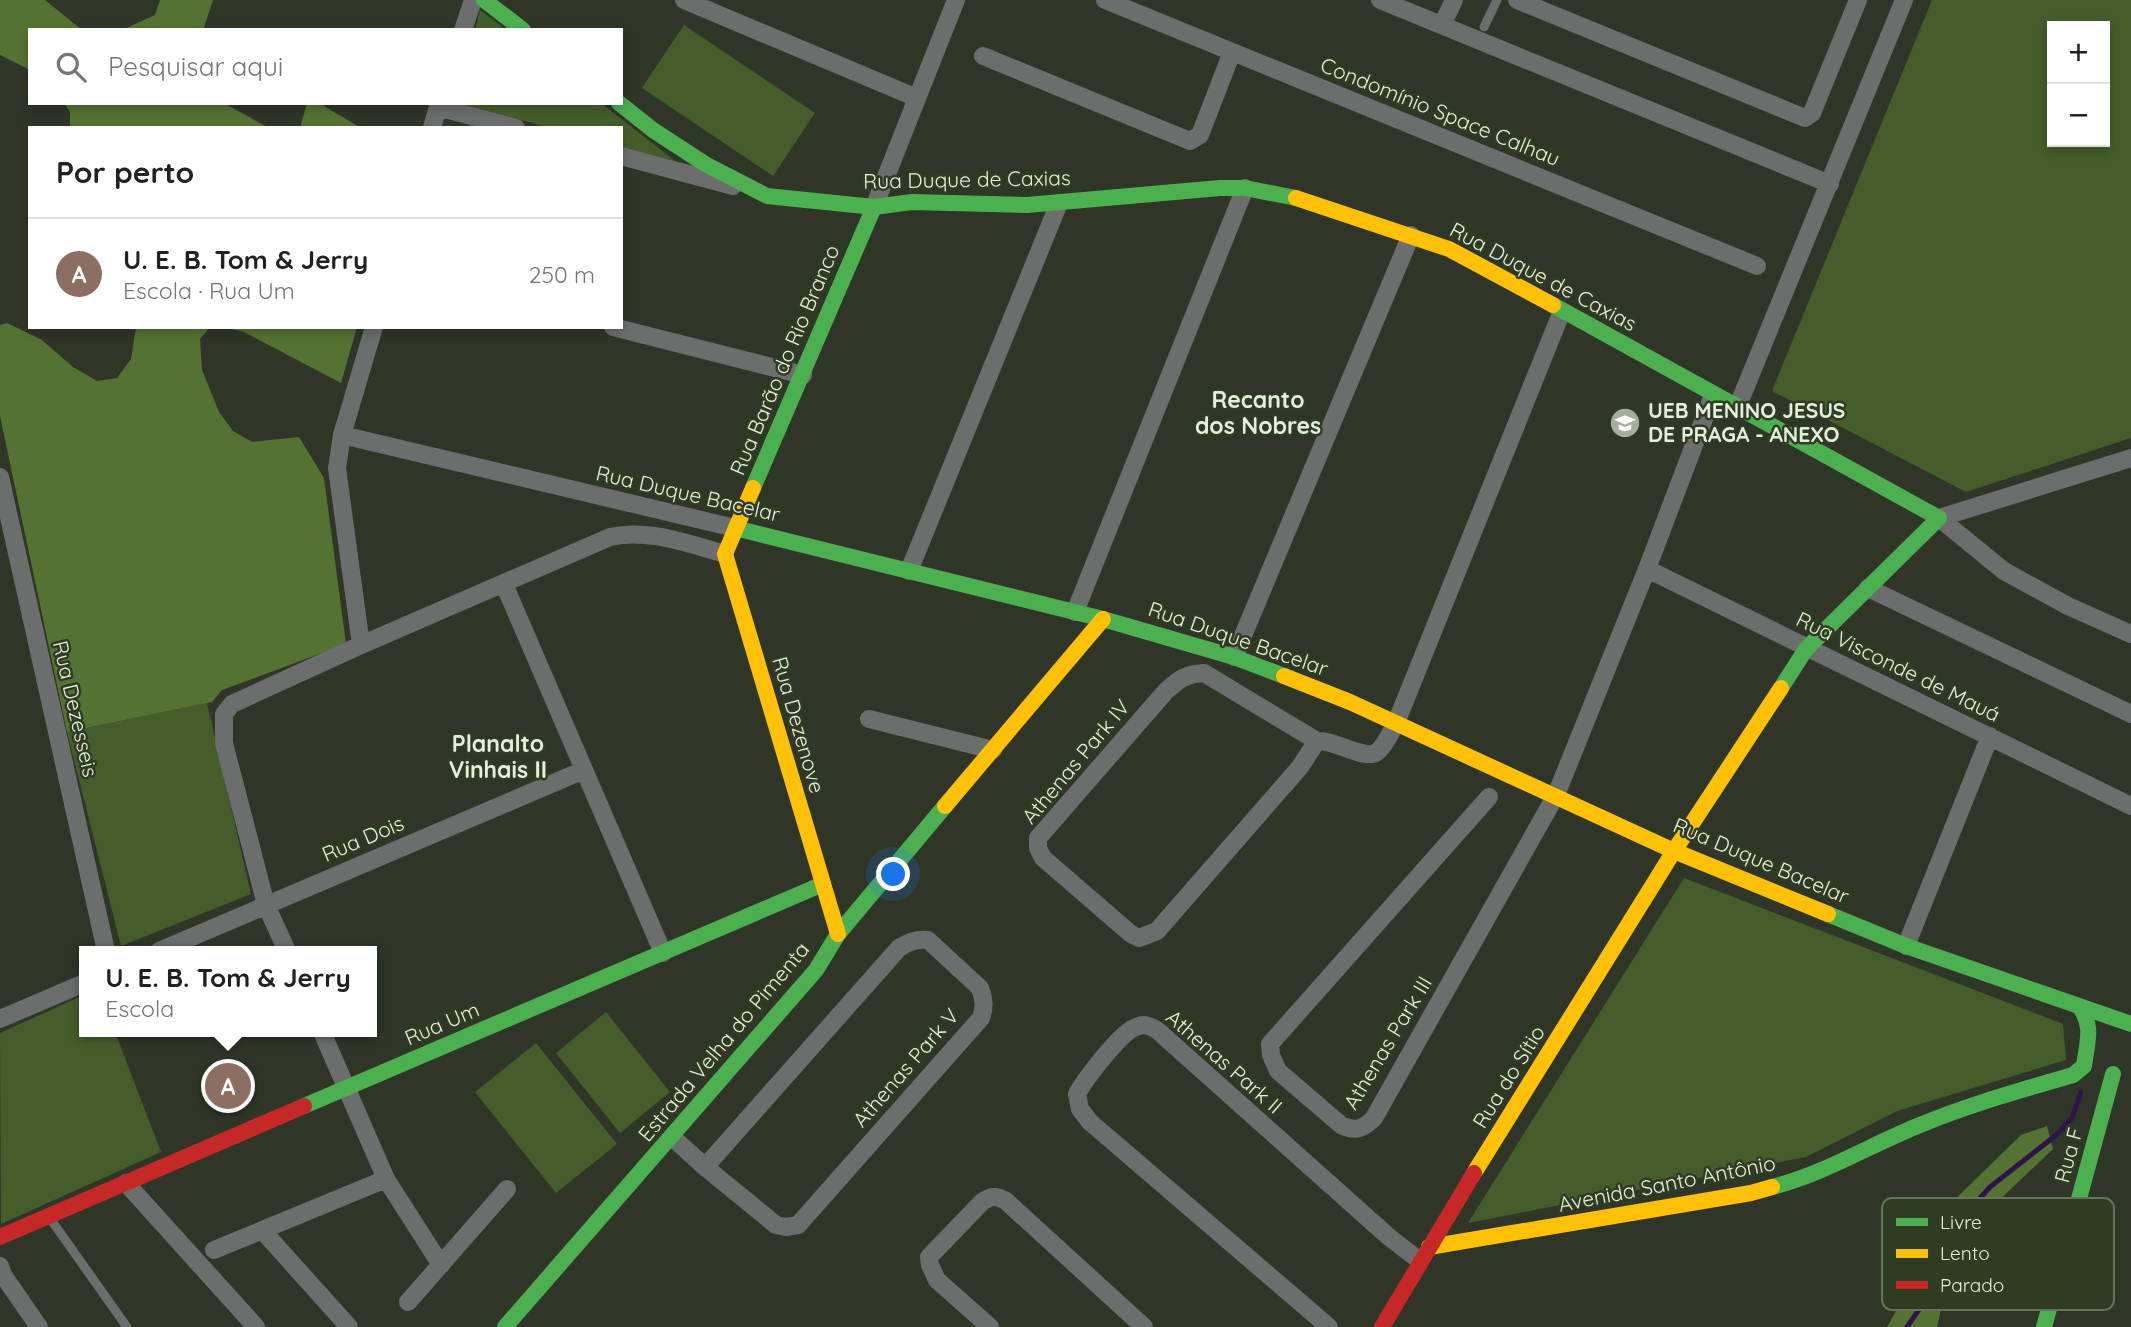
<!DOCTYPE html>
<html lang="pt">
<meta charset="utf-8">
<style>
:root{--surface:#fff;--page:#f2f2f2;--text:#202124;--muted:#757577;--line:#e0e0e0;--accent:#b45309}
body{margin:0;font-family:Quicksand,sans-serif;background:var(--page);color:var(--text)}
.controls{position:absolute;right:21px;top:21px;display:grid;overflow:hidden;border-radius:0px;box-shadow:0 4px 10px #0003}
.controls button{width:63px;height:63px;display:grid;place-items:center;padding:0;border:0;border-bottom:2px solid var(--line);background:var(--surface);color:var(--text);font:35px sans-serif}
.you{position:absolute;left:894px;top:875px;width:24px;height:24px;margin:-18px;border:5px solid #fff;border-radius:50%;background:#1a73e8;box-shadow:0 0 0 10px #1a73e833}
.badge{display:grid;place-items:center;width:46px;height:46px;border-radius:50%;background:var(--accent);color:#fff;font-size:23px;font-weight:700}
.pin{position:absolute;translate:-50% -50%;border:4px solid #fff;box-shadow:0 2px 7px #0006}
.popup{position:absolute;left:79px;top:946px;width:298px;height:91px;box-sizing:border-box;display:grid;place-content:center;border-radius:0px;background:var(--surface);filter:drop-shadow(0 2px 5px #0005);font-size:23px;white-space:nowrap;color:var(--muted)}
.popup b{font-size:26px;color:var(--text)}
.popup::after{content:'';position:absolute;left:50%;top:100%;margin-left:-14px;border:14px solid transparent;border-top-color:var(--surface)}
.list{margin:0;padding:0;list-style:none}
h2{display:flex;justify-content:space-between;align-items:center;height:91px;margin:0;padding:0 28px;font-size:30px}
h2 small{font-size:23px;font-weight:400;color:var(--muted)}
.list li{display:grid;grid-template-columns:46px 1fr auto;gap:21px;align-items:center;box-sizing:border-box;height:112px;padding:0 28px;border-top:2px solid var(--line)}
.list b{display:block;font-size:26px;white-space:nowrap}
.list p{margin:0;font-size:23px;white-space:nowrap;color:var(--muted)}
.list em{font-size:23px;font-style:normal;color:var(--muted)}
.icon{flex:none;width:38px;height:38px;fill:none;stroke:currentColor;stroke-width:2;stroke-linecap:round;stroke-linejoin:round}
.map{position:relative;flex:none;width:2131px;height:1327px;overflow:hidden}
.search{position:absolute;background:var(--surface);box-shadow:0 4px 10px #0003;left:28px;top:28px;width:595px;height:77px;display:flex;align-items:center;gap:18px;box-sizing:border-box;padding:0 24px;border-radius:0px;color:var(--muted);font-size:26px}
.panel{position:absolute;background:var(--surface);box-shadow:0 4px 10px #0003;left:28px;top:126px;width:595px;height:203px;border-radius:0px}
.map>svg:first-child{display:block}
.green{fill:#455d2b;fill-rule:evenodd}
.forest{fill:#547332}
.lines{fill:none;stroke-linecap:round;stroke-linejoin:round}
.stream{stroke:#2e144d;stroke-width:5}
.lane{stroke:#6c6d6d;stroke-width:9}
.street{stroke:#6c6d6d;stroke-width:18}
.fast{stroke:#4caf50;stroke-width:16}
.slow{stroke:#ffc107;stroke-width:16}
.jam{stroke:#c62828;stroke-width:16}
.labels{text-anchor:middle;stroke-width:5;stroke-linejoin:round;paint-order:stroke}
.street-label{font-size:21px;fill:#e6efdf;stroke:#2f3c22}
.poi-label{font-size:21px;font-weight:bold;fill:#e6efdf;stroke:#2f3c22;text-anchor:start}
.neighbourhood-label{font-size:23px;font-weight:bold;fill:#e6efdf;stroke:#2f3c22}
.key{fill:#2f3c22;stroke:#66725b;stroke-width:2}
.key-label{font-size:19px;fill:#e6efdf}
</style>
<div class="map">
<svg width="2131" height="1327" viewBox="0 0 2131 1327">
<rect width="100%" height="100%" fill="#2f3628"/>
<path class="green" d="M1932,0h199v438l-165,54 -194,-101zM2052,26h53v116h-53z
M480,10l26,20h-31z
M684,25l131,88 -42,63 -131,-88z
M459,103h142l74,58 -54,-14v-19h-71z
M207,703l44,191 -130,52 -54,-214z
M1684,878l379,146 3,36 -169,51 -91,46 -338,66z
M84,995v37h31l46,120 -160,72 -1,-191z
M606,1012l64,80 -50,41 -64,-80z
M536,1043l81,101 -61,49 -81,-101z"/>
<path class="forest" d="M0,0h45l37,30h-52v40l-30,-15z
M160,0h53l-10,30h-81l33,-15z
M64,103h160l45,25h-199v-16z
M307,103h12l42,25h-61z
M7,323l35,17 31,27 24,14 20,-3 14,-19 5,-32h74l-10,12 2,31 17,42 14,19 19,11 47,-5 25,41 22,166 -124,46 -10,12 -145,30 -67,-316v-91z
M223,327h134l-16,56 -97,-51z
M2047,1126l6,23 -78,74 -28,60 -10,44h-50l29,-51 27,-65 78,-76z"/>
<g class="lines">
<path class="stream" d="M1907,1327l20,-29 26,-52 13,-32 24,-27 65,-51 17,-18 9,-26"/>
<path class="lane" d="M1484,27l13,-27
M49,1217l78,110"/>
<path class="street" d="M684,0l233,98
M1105,0l652,266
M1380,0l450,184
M1517,0l288,118 7,-5 46,-113
M1442,25l12,-25
M463,30l10,-30
M983,56l207,85 10,-6 32,-83
M438,107l78,21
M432,128l7,-25
M621,156l112,30
M874,207l82,-207
M613,327l190,48
M1737,408l167,-408
M342,435l393,93
M0,477l106,474
M1939,518l65,53 64,35 63,28
M1939,518l192,-60
M1647,569l484,237
M909,571l150,-368
M504,584l159,369
M1868,588l263,126
M1075,612l170,-424
M361,645l-24,-177 5,-33 32,-108
M1234,657l177,-422
M1204,673l113,68 -17,26 -143,164 -18,7 -8,-4 -88,-76 -5,-10v-10l128,-147c13,-12 20,-17 38,-18z
M869,719l124,31
M1317,741c17,-2 47,20 60,11 8,-6 14,-20 19,-29l166,-412
M1489,797l-219,247 1,11 7,16 63,54c15,7 22,4 33,-7l182,-323 91,-226 66,-174
M1906,946l84,-210
M159,951l425,-181
M287,951l-21,-46 -42,-162v-29l8,-10 129,-59 249,-108c38,-9 78,7 115,17
M0,1019l84,-36
M322,1032l64,147 55,86
M672,1137l33,30 71,58 10,2 12,-2 183,-207c4,-11 3,-19 -1,-30l-52,-48c-12,-1 -19,2 -29,8l-194,219
M126,1183l130,144
M262,1230l87,97
M214,1250l172,-71
M0,1266l3,9 36,52
M408,1302l99,-113
M990,1327l-53,-47 -7,-15 -1,-8 53,-55c9,-6 14,-7 24,-1l138,126
M1329,1327l-239,-205 -10,-13 -3,-15c8,-15 44,-62 59,-67 8,-4 14,-1 21,3l232,207 31,24"/>
<path class="fast" d="M484,0l39,30
M619,103l34,27 52,34 62,32 107,11 38,-5 115,3 193,-17h25l51,10
M1553,305l386,213 -133,131 -25,39
M753,488l121,-281
M735,528l368,91 131,38 50,19
M1828,914l78,32 225,78
M304,1106l519,-222
M1772,1187c52,-13 98,-42 148,-62 50,-21 102,-35 153,-50l11,-9c3,-23 10,-40 -5,-60
M505,1327l311,-357 22,-36 107,-128
M2044,1327l69,-253"/>
<path class="slow" d="M1296,198l153,51 104,56
M753,488l-28,66 113,380
M1284,676l66,26 324,149 154,63
M945,806l158,-187
M1474,1173l200,-322 107,-163
M1429,1247l322,-54 21,-6"/>
<path class="jam" d="M0,1237l304,-131
M1382,1327l92,-154"/>
</g>
<defs>
<g id="school-disc" transform="scale(1.575)"><circle r="9.5" fill="#a6ae9f" stroke="#2f3c22"/><path d="M0-5L7-2L0 1L-7-2ZM-4 1L0 2.5L4 1V4Q0 6-4 4Z" fill="#fff"/></g>
</defs>
<g fill-rule="evenodd">
<use href="#school-disc" x="1625" y="423"/>
</g>
<g class="labels">
<g class="street-label">
<text transform="translate(1440 112) rotate(22)" y="7">Condomínio Space Calhau</text>
<text transform="translate(967 180) rotate(-1)" y="7">Rua Duque de Caxias</text>
<text transform="translate(1543 277) rotate(28)" y="7">Rua Duque de Caxias</text>
<text transform="translate(785 360) rotate(-67)" y="7">Rua Barão do Rio Branco</text>
<text transform="translate(688 494) rotate(13)" y="7">Rua Duque Bacelar</text>
<text transform="translate(1238 639) rotate(19)" y="7">Rua Duque Bacelar</text>
<text transform="translate(1898 667) rotate(26)" y="7">Rua Visconde de Mauá</text>
<text transform="translate(75 709) rotate(77)" y="7">Rua Dezesseis</text>
<text transform="translate(798 725) rotate(74)" y="7">Rua Dezenove</text>
<text transform="translate(1076 762) rotate(-50)" y="7">Athenas Park IV</text>
<text transform="translate(363 839) rotate(-23)" y="7">Rua Dois</text>
<text transform="translate(1761 861) rotate(23)" y="7">Rua Duque Bacelar</text>
<text transform="translate(442 1024) rotate(-23)" y="7">Rua Um</text>
<text transform="translate(724 1042) rotate(-50)" y="7">Estrada Velha do Pimenta</text>
<text transform="translate(1388 1043) rotate(-59)" y="7">Athenas Park III</text>
<text transform="translate(1224 1062) rotate(41)" y="7">Athenas Park II</text>
<text transform="translate(906 1068) rotate(-49)" y="7">Athenas Park V</text>
<text transform="translate(1509 1077) rotate(-58)" y="7">Rua do Sítio</text>
<text transform="translate(2069 1155) rotate(-75)" y="7">Rua F</text>
<text transform="translate(1667 1184) rotate(-11)" y="7">Avenida Santo Antônio</text>
</g>
<g class="poi-label">
<text x="1648" y="418">UEB MENINO JESUS<tspan x="1648" dy="24">DE PRAGA - ANEXO</tspan></text>
</g>
<g class="neighbourhood-label">
<text x="1258" y="408">Recanto<tspan x="1258" dy="26">dos Nobres</tspan></text>
<text x="498" y="752">Planalto<tspan x="498" dy="26">Vinhais II</tspan></text>
</g>
</g>
<rect x="1882" y="1198" width="232" height="112" rx="10" class="key"/>
<rect x="1896" y="1218" width="32" height="8" fill="#4caf50"/>
<rect x="1896" y="1249" width="32" height="9" fill="#ffc107"/>
<rect x="1896" y="1281" width="32" height="8" fill="#c62828"/>
<g class="key-label">
<text x="1940" y="1229">Livre</text>
<text x="1940" y="1260">Lento</text>
<text x="1940" y="1292">Parado</text>
</g>
</svg>
<div class="controls">
<button>+</button>
<button>−</button>
</div>
<div class="you"></div>
<div class="pin badge" style="left:228px;top:1086px;background:#8d6e63">A</div>
<div class="popup"><b>U. E. B. Tom &amp; Jerry</b>Escola</div>
<div class="search"><svg class="icon" aria-label="search" viewBox="0 0 24 24"><circle cx="10" cy="10" r="6"/><path d="M15 15l6 6"/></svg>Pesquisar aqui</div>
<section class="panel">
<h2>Por perto<small></small></h2>
<ul class="list">
<li><span class="badge" style="background:#8d6e63">A</span><div><b>U. E. B. Tom &amp; Jerry</b><p>Escola · Rua Um</p></div><em>250 m</em></li>
</ul>
</section>
</div>
